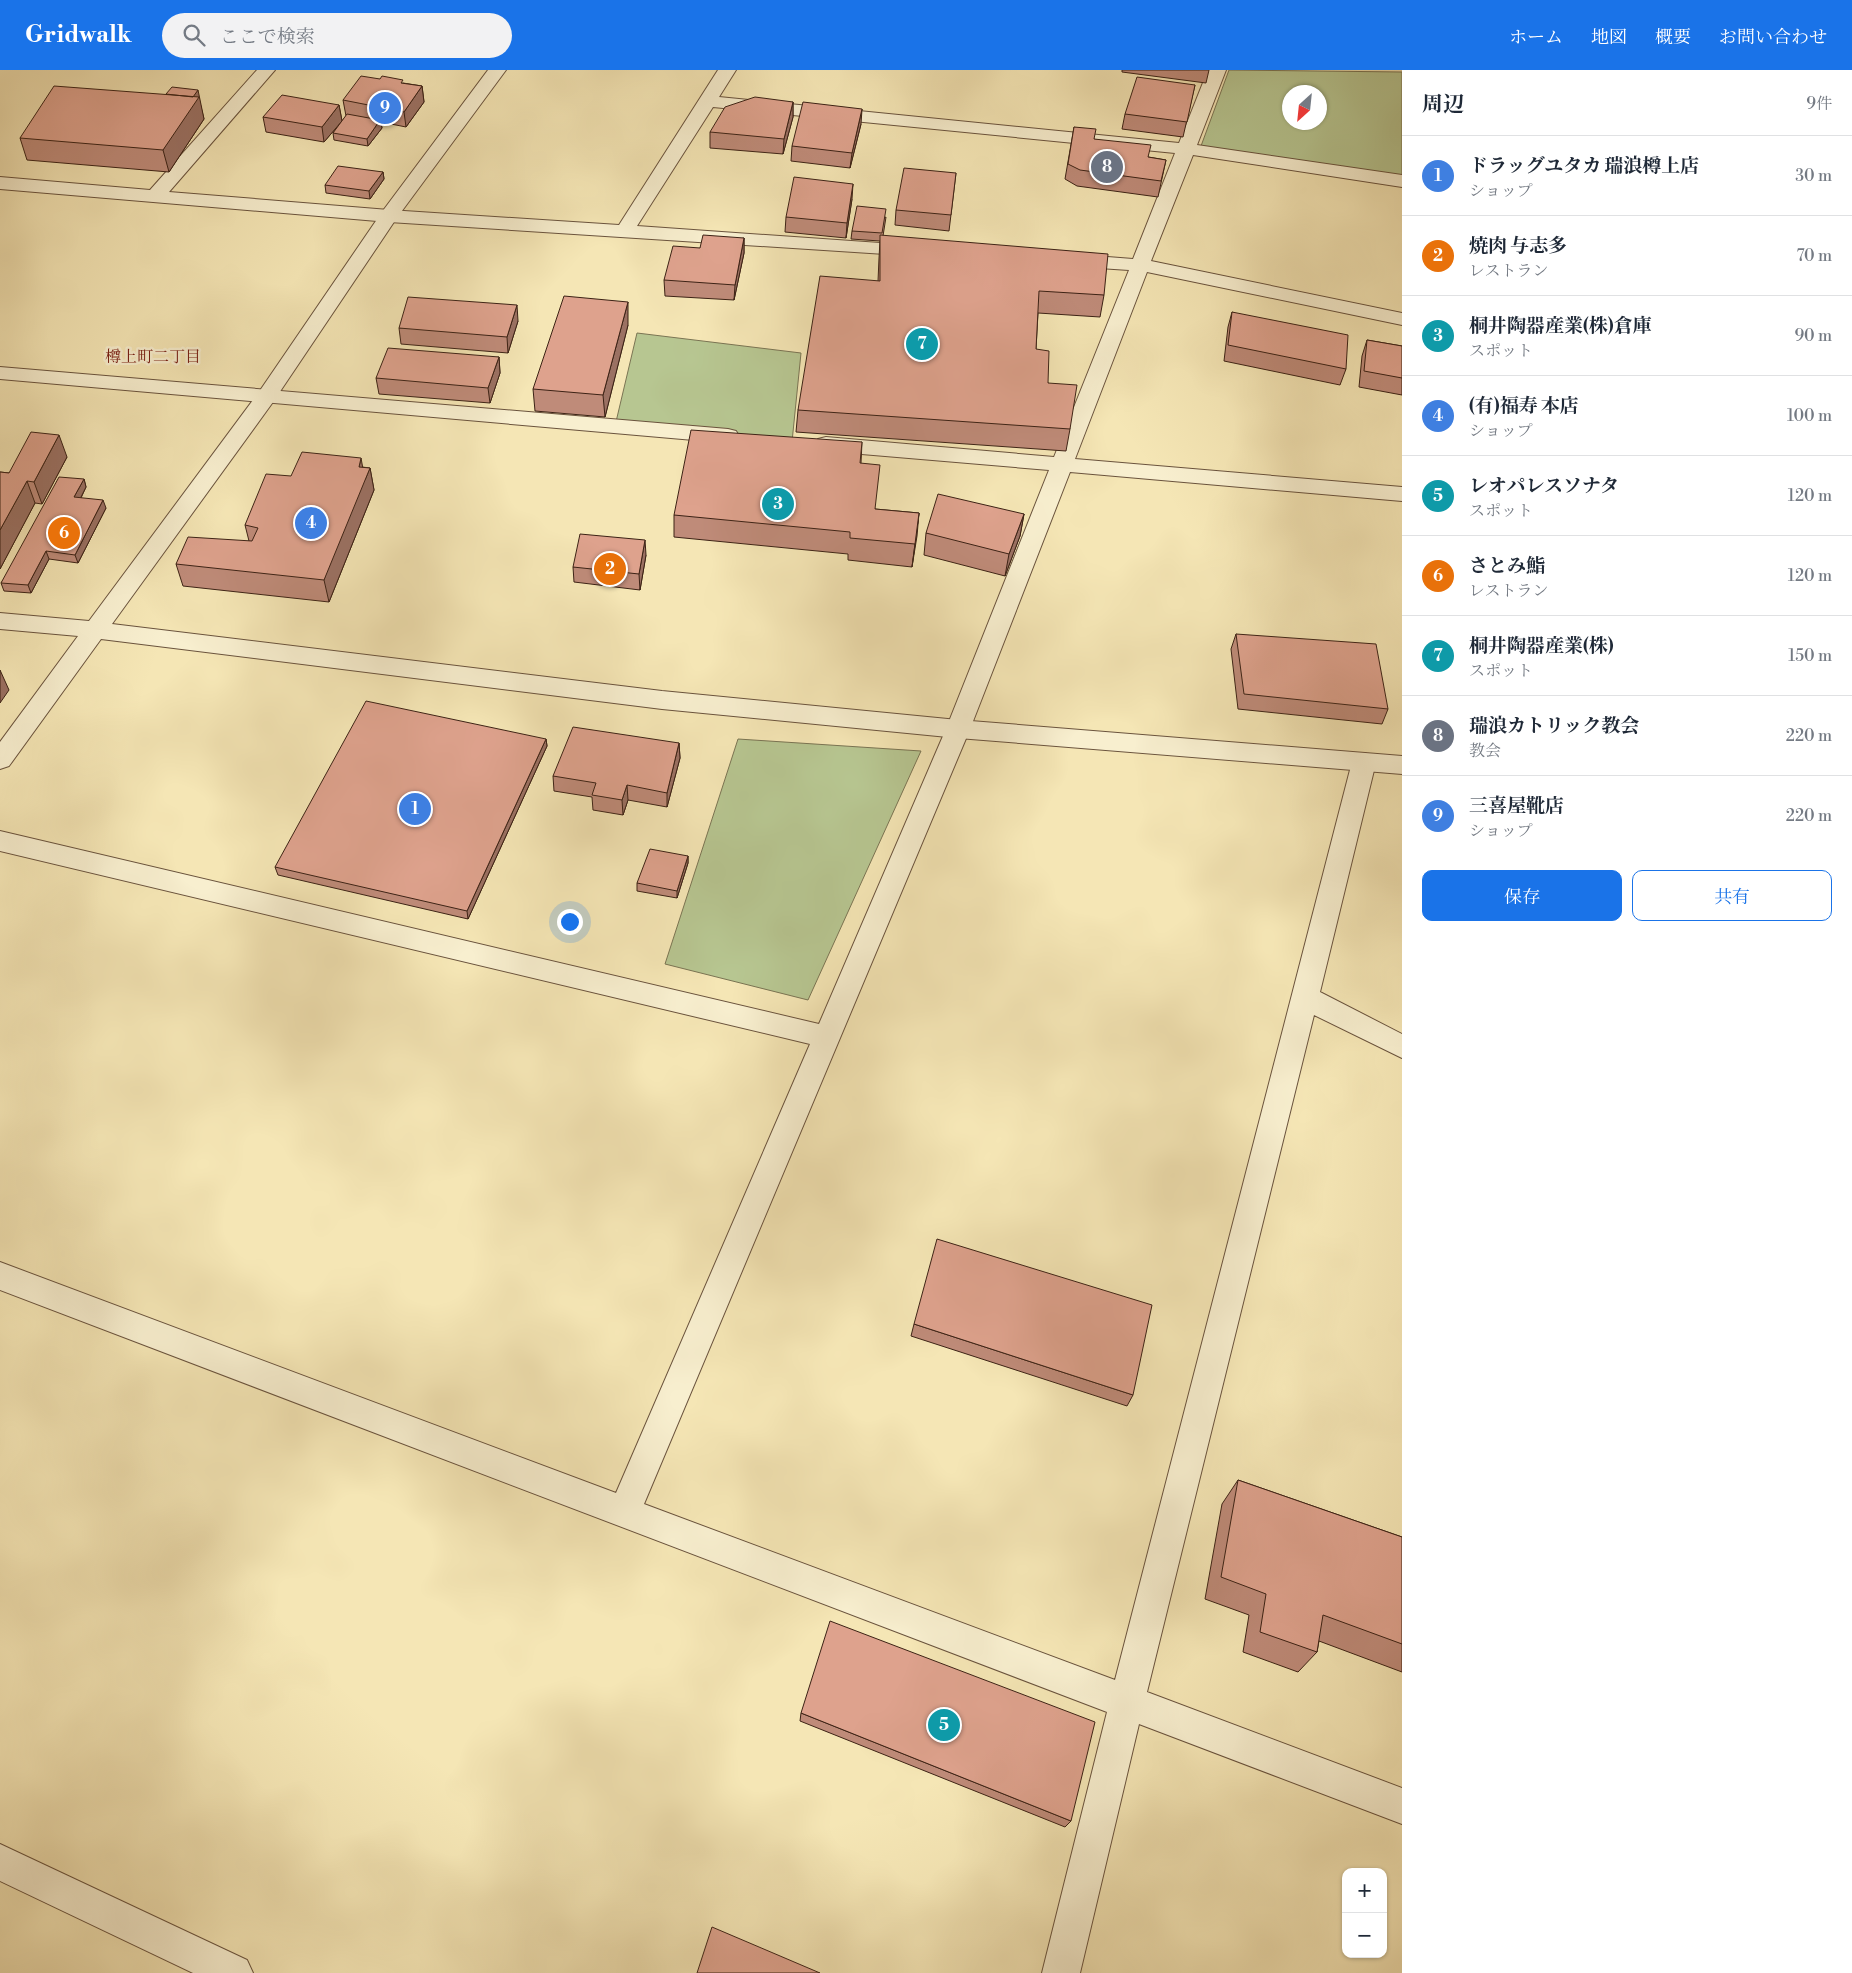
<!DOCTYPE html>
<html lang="ja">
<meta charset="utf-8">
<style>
:root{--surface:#fff;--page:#f2f2f3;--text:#1f2937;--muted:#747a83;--line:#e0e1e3;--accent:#1a73e8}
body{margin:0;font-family:"Libre Bodoni","Noto Serif JP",serif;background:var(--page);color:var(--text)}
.controls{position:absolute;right:15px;bottom:15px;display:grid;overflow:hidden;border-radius:10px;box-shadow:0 1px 4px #0004}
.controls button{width:45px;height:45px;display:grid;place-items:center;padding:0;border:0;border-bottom:1px solid var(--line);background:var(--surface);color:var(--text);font:25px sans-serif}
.compass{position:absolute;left:1282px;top:15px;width:45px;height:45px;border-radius:50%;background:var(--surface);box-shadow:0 1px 4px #0004;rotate:207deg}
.you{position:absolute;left:569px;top:851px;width:18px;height:18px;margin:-12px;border:4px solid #fff;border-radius:50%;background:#1a73e8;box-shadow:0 0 0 8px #1a73e833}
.badge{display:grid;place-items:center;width:32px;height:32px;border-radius:50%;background:var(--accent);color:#fff;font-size:16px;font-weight:700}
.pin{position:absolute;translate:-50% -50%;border:2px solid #fff;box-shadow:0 1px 5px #0006}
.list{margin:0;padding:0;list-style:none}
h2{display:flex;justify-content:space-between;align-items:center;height:65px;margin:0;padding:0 20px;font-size:21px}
h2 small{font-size:16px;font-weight:400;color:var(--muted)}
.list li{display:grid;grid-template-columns:32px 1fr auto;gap:15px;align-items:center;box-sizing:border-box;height:80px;padding:0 20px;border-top:1px solid var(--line)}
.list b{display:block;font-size:19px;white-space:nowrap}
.list p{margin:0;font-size:16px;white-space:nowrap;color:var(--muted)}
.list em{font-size:16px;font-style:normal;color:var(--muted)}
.actions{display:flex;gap:10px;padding:15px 20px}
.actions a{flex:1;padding:11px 0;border:1px solid var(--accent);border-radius:10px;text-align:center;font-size:18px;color:var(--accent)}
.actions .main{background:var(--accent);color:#fff}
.icon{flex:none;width:28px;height:28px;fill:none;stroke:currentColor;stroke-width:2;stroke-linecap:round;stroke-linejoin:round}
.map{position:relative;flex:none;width:1402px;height:1903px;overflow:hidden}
header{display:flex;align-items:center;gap:30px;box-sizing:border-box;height:70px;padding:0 25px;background:var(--accent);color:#fff}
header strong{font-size:24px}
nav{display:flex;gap:28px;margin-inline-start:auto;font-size:18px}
.search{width:350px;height:45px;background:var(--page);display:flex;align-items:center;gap:12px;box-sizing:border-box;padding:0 18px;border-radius:28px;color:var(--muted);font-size:19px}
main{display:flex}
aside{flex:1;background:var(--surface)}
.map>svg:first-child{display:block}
.green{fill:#b7c691;stroke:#7a7453;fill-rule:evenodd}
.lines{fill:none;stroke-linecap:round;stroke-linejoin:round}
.minor-casing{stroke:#6a533d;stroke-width:2}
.tertiary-casing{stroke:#6a533d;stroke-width:2}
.minor{fill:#f8efcf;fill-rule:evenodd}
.tertiary{fill:#f8efcf;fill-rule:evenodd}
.wall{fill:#bf8b79;stroke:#3c2215}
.shaded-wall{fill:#9b7163;stroke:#3c2215}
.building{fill:#dea28d;stroke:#3c2215}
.labels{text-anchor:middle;stroke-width:5;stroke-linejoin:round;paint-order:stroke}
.far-neighbourhood-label{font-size:16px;fill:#7a1f14;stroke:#f8efcf}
</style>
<header>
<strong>Gridwalk</strong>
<div class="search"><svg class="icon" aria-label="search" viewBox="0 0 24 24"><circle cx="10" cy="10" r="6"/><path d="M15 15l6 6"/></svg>ここで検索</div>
<nav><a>ホーム</a><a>地図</a><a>概要</a><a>お問い合わせ</a></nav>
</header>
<main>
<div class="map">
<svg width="1402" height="1903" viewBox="0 0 1402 1903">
<rect width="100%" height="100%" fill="#f5e6b5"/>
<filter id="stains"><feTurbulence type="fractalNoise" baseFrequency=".004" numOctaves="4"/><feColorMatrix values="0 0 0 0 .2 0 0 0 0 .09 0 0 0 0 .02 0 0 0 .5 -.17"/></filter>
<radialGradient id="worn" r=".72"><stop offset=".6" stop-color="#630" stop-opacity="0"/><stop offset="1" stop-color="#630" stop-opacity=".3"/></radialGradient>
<path class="green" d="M1229,0l173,2v104l-201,-30zM1290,22h30v30h-30z
M637,263l164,20 -9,89 -177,-16z
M738,669l183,12 -113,249 -143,-36z"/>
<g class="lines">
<g class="minor-casing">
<path id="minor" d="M257,0h18l-106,122 220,18 230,15 99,-155h18l-17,27 460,46 29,-73h18l-29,75 205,30v12l-209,-32 -42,106 251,52v12l-255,-53 -72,187 327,28v14l-332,-29 -100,257 -326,775 471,176 237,-918 3,-6 9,-3 9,3 3,6 -56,230 82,42v24l-88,-43 -167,677 255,96v36l-263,-100 -59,249h-38l65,-261 -1107,-422v-28l616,231 194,-449 -810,-193v-20l819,193 127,-295 103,-259 -223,-19 -8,-2 -3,-5 3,-5 8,-2 228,20 75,-187 -60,-4 -7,-2 -3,-4 3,-4 7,-2 64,5 42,-106 -462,-46 -76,119 286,20 3,4 -3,4 -7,2 -527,-34 -389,-33v-12l150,13z
M0,297l728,62 8,2 3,5 -3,5 -8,2 -728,-64z
M0,1774l247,116 6,13h-60l-193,-92z"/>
</g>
<g class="tertiary-casing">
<path id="tertiary" d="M488,0h18l-110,149 -123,183 -161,222 550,67 296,29 444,36v18l-444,-36 -296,-29 -561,-70 -92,127 -9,3v-27l78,-106 -78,-7v-16l89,8 170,-229 123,-180z"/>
</g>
<use href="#minor" class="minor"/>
<use href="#tertiary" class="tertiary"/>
</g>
<path class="wall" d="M1122,0h87l-3,13 -84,-11z
M403,13l19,3 2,16 -18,25 -25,-5 1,6 -14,18 -34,-6 -1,-7 13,-17 -3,-16z
M1195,15l-12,52 -61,-8 3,-15z
M200,28l-1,1 5,20 -35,53 -142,-12 -7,-22z
M793,32v15l-10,37 -73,-6v-16z
M339,35l3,16 -18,21 -58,-10 -3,-15z
M861,54l-11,44 -59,-7 1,-15z
M1074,57l20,12 54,18 18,3 -8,37 -81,-11 -12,-7z
M383,102l1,7 -14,20 -44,-6 -1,-8z
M956,103l-7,58 -54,-6 1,-15z
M852,129l-6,39 -61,-6 1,-15z
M886,147l-3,19 221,59 -4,22 -62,-4 -2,36 12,34 22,46 -4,22 -270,-19 2,-22 80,-129 1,-23 1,-17 -29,-2 1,-8z
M744,168v15l-10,47 -69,-4 -1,-16 36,-32z
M1232,242l114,57 -6,16 -116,-24 4,-34z
M518,251l-10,32 -107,-9 -2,-16z
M628,255l-23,92 -70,-6 -2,-22z
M1367,270l35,6v49l-43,-8 3,-31z
M499,287l1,16 -10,30 -111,-9 -3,-16z
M862,372l-1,21 14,46 44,4 -7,54 -64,-7v-6l-174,-17v-22z
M67,387l-25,47 -7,-1 -35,66v-97l9,1z
M362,397l8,1 4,22 -45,112 -146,-16 -7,-22 73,-23 -4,-16 46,-49z
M84,409l2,8 -5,11 25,10 -28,55 -29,-4 -18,34 -27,-2 -3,-8z
M1024,444l-4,22 -15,40 -81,-21 2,-22z
M646,485l-6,35 -66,-8 -1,-15z
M1236,564l152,75 -6,15 -144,-15 -7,-60z
M546,669l1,7 -79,173 -190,-44 -3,-8z
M679,673l1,15 -13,49 -39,-7 -5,15 -30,-5 -1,-13 -38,-6 -1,-15z
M688,786v7l-11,35 -40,-7v-8z
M914,1254l219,71 -6,11 -216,-70z
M1238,1410l164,57v135l-83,-31 -2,11 -19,20 -55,-20 6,-37 -44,-16 17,-95z
M801,1643l270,108 -6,6 -265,-106z"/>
<path class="shaded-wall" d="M422,16l2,16 -18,25 -2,-15z
M198,20l6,29 -35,53 -6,-22 23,-45z
M793,32v15l-10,37 1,-15z
M339,35l3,16 -18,21 -2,-15z
M862,39l-1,15 -11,44 2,-15z
M380,50l2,8 -14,18 -1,-7z
M383,102l1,7 -14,20 -1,-8z
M853,114l-1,15 -6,39 1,-15z
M744,168v15l-10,47 1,-15z
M628,232v23l-23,92 -2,-22z
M517,235l1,16 -10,32 -1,-16z
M499,287l1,16 -10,30 -2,-15z
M59,365l8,22 -25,47 -8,-22z
M361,388l4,22 5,-12 4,22 -45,112 -5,-22 35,-113z
M84,409l2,8 -9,18 -3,-8z
M27,411l8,22 -35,66v-39z
M103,430l3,8 -28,55 -3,-8z
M919,443l-2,23 -5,31 3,-23z
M1024,444l-4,22 -15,40 4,-22z
M645,470l1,15 -6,35 -1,-16z
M46,481l3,8 -18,34 -3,-8z
M0,600l9,20 -9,13z
M546,669l1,7 -79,173 -1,-8z
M679,673l1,15 -13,49v-14z
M627,715l1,15 -5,15 -1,-15z
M688,786v7l-11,35v-7z"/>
<path class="building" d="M361,6l19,3 2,-3 21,4 -2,3 21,3 -18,26 -61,-12z
M1137,7l58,8 -8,37 -62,-8z
M54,16l145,11 -36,53 -143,-12z
M172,17l26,3 -5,7 -27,-3z
M282,25l57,10 -17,22 -59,-10z
M755,27l38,5 -9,37 -74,-7 15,-25z
M803,32l59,7 -10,44 -60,-7z
M347,44l33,6 -13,19 -34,-6z
M1074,57l22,2 -2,10 57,6 -3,12 18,3 -5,21 -81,-11 -12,-6z
M338,96l45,6 -14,19 -44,-6z
M904,98l52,5 -5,42 -55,-5z
M794,107l59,7 -6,39 -61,-6z
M857,136l29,3 -4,24 -30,-2z
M703,165l41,3 -9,47 -71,-5 9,-34 27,2z
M880,165l228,19 -4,41 -65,-4 -3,58 13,2 -1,32 29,2 -7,44 -272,-19 22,-134 60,5z
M564,226l64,6 -25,93 -70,-6z
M408,227l109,8 -10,32 -108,-9z
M1232,242l116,23 -2,34 -118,-24z
M1367,270l35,6v32l-38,-7z
M388,278l111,9 -11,31 -112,-10z
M691,360l171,12 -2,21 20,2 -5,44 44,4 -4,31 -65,-6v-6l-176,-17z
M31,362l28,3 -25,47 -7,-1 -27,49v-58l9,1z
M302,382l59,6 -2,9 11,1 -46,112 -148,-16 12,-27 64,4 6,-13 -13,-3 21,-51 25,2z
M59,407l25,2 -10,18 29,3 -28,55 -29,-4 -18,34 -27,-2z
M938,424l86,20 -15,40 -83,-21z
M580,464l65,6 -6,34 -66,-7z
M1236,564l140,10 12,65 -144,-15z
M366,631l180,38 -79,172 -192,-44z
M573,657l106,16 -12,50 -40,-8 -5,15 -30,-5 4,-12 -43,-7z
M650,779l38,7 -11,35 -40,-8z
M937,1169l215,66 -19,90 -219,-71z
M1238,1410l164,57v107l-79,-29 -6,37 -57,-20 6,-38 -45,-17z
M830,1551l265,101 -24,99 -270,-108z
M712,1857l108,46h-123z"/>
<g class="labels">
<g class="far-neighbourhood-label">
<text x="153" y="292">樽上町二丁目</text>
</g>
</g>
<rect width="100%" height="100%" filter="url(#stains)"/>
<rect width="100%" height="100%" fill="url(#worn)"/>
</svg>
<div class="controls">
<button>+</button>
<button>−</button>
</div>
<svg class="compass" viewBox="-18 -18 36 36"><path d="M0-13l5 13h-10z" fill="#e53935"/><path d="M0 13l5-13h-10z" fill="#747a83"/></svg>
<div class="you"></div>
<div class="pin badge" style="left:415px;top:739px;background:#3f7fe0">1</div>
<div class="pin badge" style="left:610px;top:499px;background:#e8710a">2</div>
<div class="pin badge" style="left:778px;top:434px;background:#0f9aa8">3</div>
<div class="pin badge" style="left:311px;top:453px;background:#3f7fe0">4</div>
<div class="pin badge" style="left:944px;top:1655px;background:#0f9aa8">5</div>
<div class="pin badge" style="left:64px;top:463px;background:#e8710a">6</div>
<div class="pin badge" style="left:922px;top:274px;background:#0f9aa8">7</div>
<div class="pin badge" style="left:1107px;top:97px;background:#6b7280">8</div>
<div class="pin badge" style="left:385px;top:38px;background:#3f7fe0">9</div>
</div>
<aside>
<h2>周辺<small>9件</small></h2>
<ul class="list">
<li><span class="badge" style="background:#3f7fe0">1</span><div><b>ドラッグユタカ 瑞浪樽上店</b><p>ショップ</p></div><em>30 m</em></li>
<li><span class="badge" style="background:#e8710a">2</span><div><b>焼肉 与志多</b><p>レストラン</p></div><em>70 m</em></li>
<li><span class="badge" style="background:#0f9aa8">3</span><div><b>桐井陶器産業(株)倉庫</b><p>スポット</p></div><em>90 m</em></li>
<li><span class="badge" style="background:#3f7fe0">4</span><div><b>(有)福寿 本店</b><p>ショップ</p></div><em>100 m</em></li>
<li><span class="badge" style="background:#0f9aa8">5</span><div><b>レオパレスソナタ</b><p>スポット</p></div><em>120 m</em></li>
<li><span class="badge" style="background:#e8710a">6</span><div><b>さとみ鮨</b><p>レストラン</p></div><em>120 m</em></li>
<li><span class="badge" style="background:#0f9aa8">7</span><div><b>桐井陶器産業(株)</b><p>スポット</p></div><em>150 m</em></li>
<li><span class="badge" style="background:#6b7280">8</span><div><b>瑞浪カトリック教会</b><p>教会</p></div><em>220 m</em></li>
<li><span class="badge" style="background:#3f7fe0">9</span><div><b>三喜屋靴店</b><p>ショップ</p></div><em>220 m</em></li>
</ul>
<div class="actions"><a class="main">保存</a><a>共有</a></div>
</aside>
</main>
